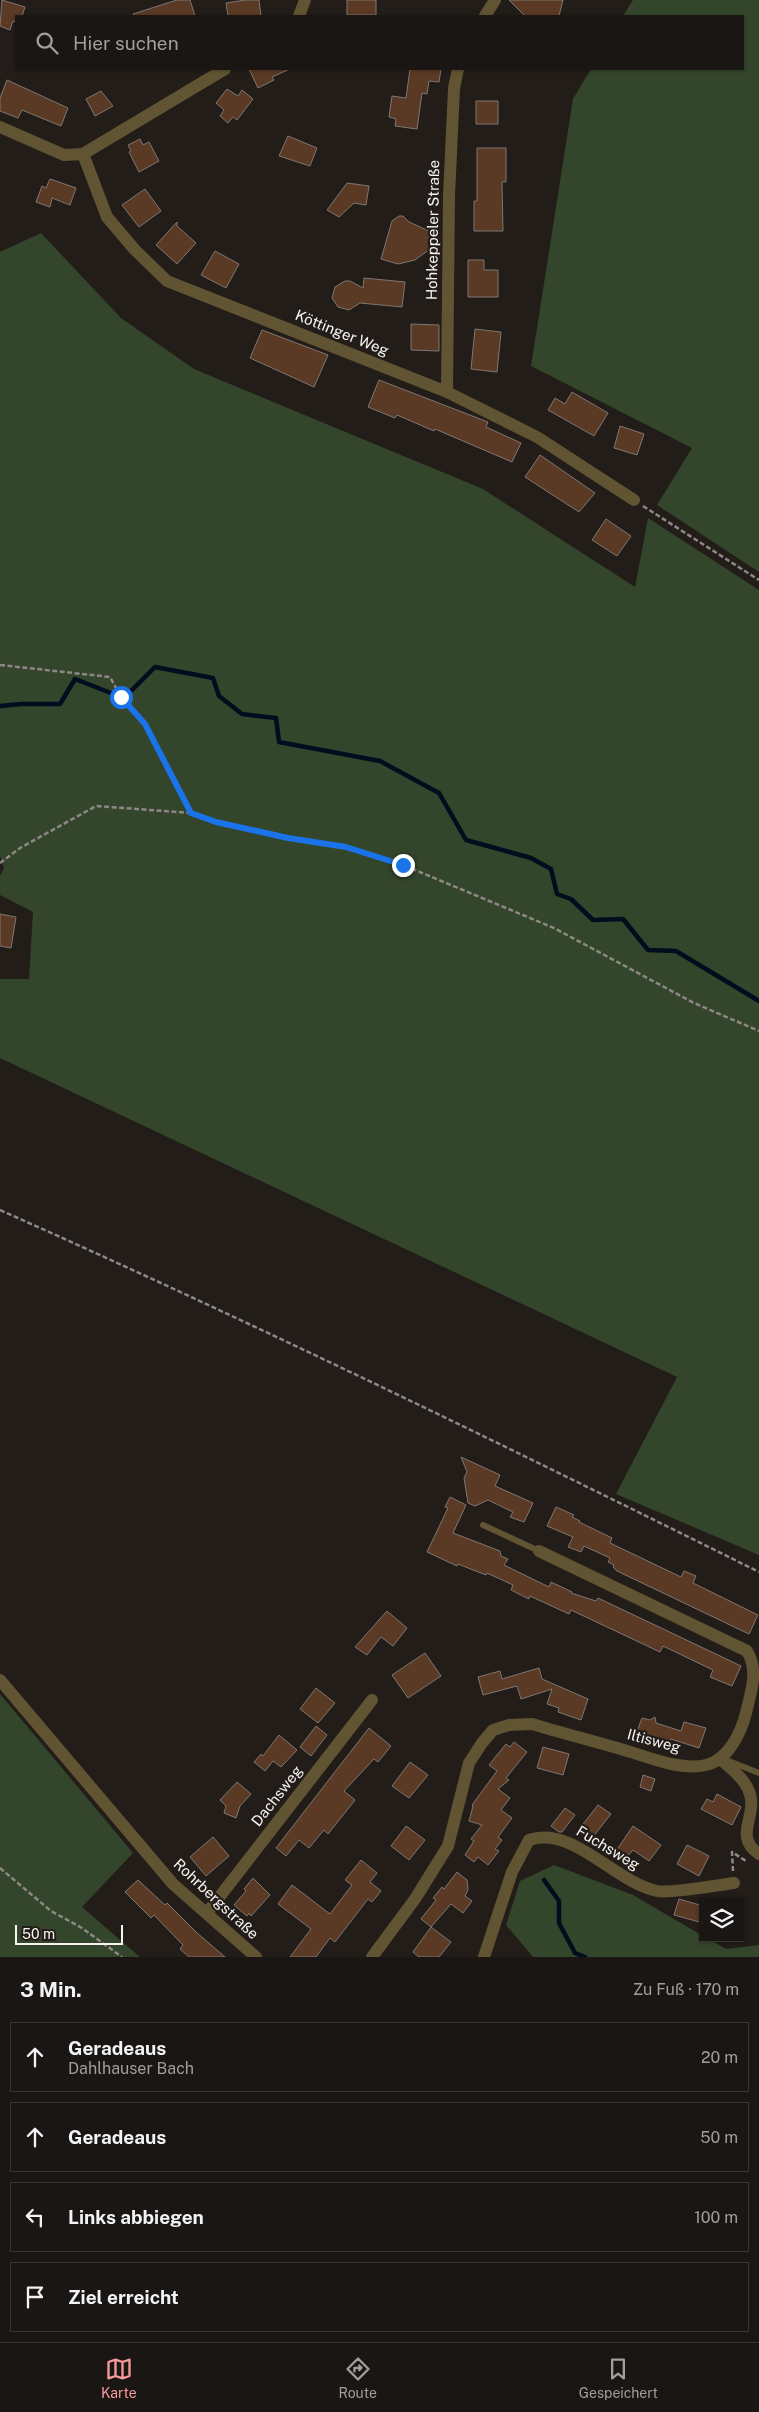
<!DOCTYPE html>
<html lang="de">
<meta charset="utf-8">
<style>
:root{--surface:#1a1613;--page:#272321;--text:#f1f3f6;--muted:#9f9fa0;--line:#383533;--accent:#f59b9c}
body{margin:0;font-family:"Public Sans",sans-serif;background:var(--page);color:var(--text)}
.controls{position:absolute;right:15px;bottom:15px;display:grid;overflow:hidden;border-radius:0px;box-shadow:0 1px 4px #0004}
.controls button{width:45px;height:45px;display:grid;place-items:center;padding:0;border:0;border-bottom:1px solid var(--line);background:var(--surface);color:var(--text);font:25px sans-serif}
.scale{position:absolute;left:15px;bottom:12px;width:108px;box-sizing:border-box;padding-left:5px;border:2px solid #f7f3f0;border-top:0;font-size:14px;line-height:18px;white-space:nowrap;color:#f7f3f0;-webkit-text-stroke:4px #231d19;paint-order:stroke}
.stop{position:absolute;width:15px;height:15px;margin:-11px;border:4px solid #1a73e8;border-radius:50%;background:#fff}
.stop.end{background:#1a73e8;border-color:#fff;box-shadow:0 1px 5px #0008}
.list{margin:0;padding:0;list-style:none}
h2{display:flex;justify-content:space-between;align-items:center;height:65px;margin:0;padding:0 20px;font-size:21px}
h2 small{font-size:16px;font-weight:400;color:var(--muted)}
.list li{display:grid;grid-template-columns:32px 1fr auto;gap:15px;align-items:center;box-sizing:border-box;height:70px;margin:0 10px 10px;padding:0 10px;border:1px solid var(--line);border-radius:0px}
.list b{display:block;font-size:19px;white-space:nowrap}
.list p{margin:0;font-size:16px;white-space:nowrap;color:var(--muted)}
.list em{font-size:16px;font-style:normal;color:var(--muted)}
.icon{flex:none;width:28px;height:28px;fill:none;stroke:currentColor;stroke-width:2;stroke-linecap:round;stroke-linejoin:round}
.map{position:relative;flex:none;width:759px;height:1957px;overflow:hidden}
.search{position:absolute;background:var(--surface);box-shadow:0 1px 4px #0004;left:15px;right:15px;top:15px;height:55px;display:flex;align-items:center;gap:12px;box-sizing:border-box;padding:0 18px;border-radius:0px;color:var(--muted);font-size:19px}
.sheet{height:385px;background:var(--surface)}
nav{display:flex;justify-content:space-around;align-items:center;box-sizing:border-box;height:70px;border-top:1px solid var(--line);background:var(--surface);font-size:14px;color:var(--muted)}
nav a{display:grid;justify-items:center;gap:2px}
nav .on{color:var(--accent)}
.map>svg:first-child{display:block}
.green{fill:#33452a}
.lines{fill:none;stroke-linecap:round;stroke-linejoin:round}
.stream{stroke:#000d1e;stroke-width:4.5}
.building{fill:#5a3925;stroke:#7f7772}
.path{stroke:#8d8885;stroke-width:2.5;stroke-dasharray:5 2.5;stroke-linecap:butt}
.service{stroke:#605432;stroke-width:6}
.minor{stroke:#605432;stroke-width:12}
.route{stroke:#1a73e8;stroke-width:6}
.labels{text-anchor:middle;stroke-width:4.5;stroke-linejoin:round;paint-order:stroke}
.street-label{font-size:15px;fill:#f7f3f0;stroke:#231d19}
</style>
<div class="map">
<svg width="759" height="1957" viewBox="0 0 759 1957">
<rect width="100%" height="100%" fill="#231d19"/>
<path class="green" d="M633,0h126v572l-102,-67 35,-57 -161,-82 42,-267 18,-30h152v-53h-120z
M41,233l80,85 73,51 289,120 152,98 13,-69 111,72v965l-143,-61 61,-117 -677,-319v-79h29l4,-67 -33,-17v-19l4,-8 -4,-12v-604z
M0,1694l133,159 -51,54 58,50h-140z
M554,1865l79,30 70,41v2h4l19,11 33,-4v12h-226l-27,-32 14,-44z"/>
<g class="lines">
<path class="stream" d="M0,706l21,-2h39l15,-25 46,18 10,-6 24,-24 58,11 6,18 23,18 34,4 3,24 101,19 59,32 27,47 65,18 20,11 6,25 14,5 22,21 30,-1 25,31 28,1 83,50
M544,1880l15,21v22l16,30 10,4"/>
</g>
<path class="building" d="M2,0l23,7 -3,9h-6v6l-3,-1 -3,9 -10,-4z
M177,0h13l5,16h-61l-1,-2z
M245,0h14l2,16h-33l-2,-13z
M347,0h29v15h-29z
M509,0h54l-4,16h-34z
M249,69h41l-18,8 2,3 -16,8z
M410,69h31l-2,13 -10,-1 -2,13 -5,-1 -5,36 -22,-3 1,-7 -7,-2 3,-21 14,2z
M7,80l61,28 -7,18 -39,-16 -4,8 -18,-7v-13z
M227,89l11,7 4,-6 11,9 -16,21 -4,-3 -5,6 -8,-7 4,-6 -8,-7z
M101,91l12,15 -18,10 -9,-17z
M476,101h22v23h-22z
M288,136l29,12 -7,18 -31,-10z
M140,139l3,6 6,-3 10,19 -20,11 -10,-20 2,-1 -3,-6z
M477,148h29v34h-4l1,49h-29v-30h3z
M50,179l26,9 -6,17 -18,-7 -2,9 -14,-5 6,-16 4,2z
M347,183l22,3 -3,19 -12,-2 -15,14 -12,-7z
M145,189l16,22 -22,16 -17,-22z
M399,216h4l6,6 29,13 -3,10 -9,7 -11,8 -17,4 -17,-5 11,-38z
M177,222v4l19,17 -19,21 -21,-19z
M215,251l24,13 -13,24 -25,-13z
M468,260h16v10h14v27h-30z
M364,278l41,4 -3,25 -42,-4 -11,7 -11,-3 -6,-9 3,-11 10,-6h5l13,7z
M411,324l28,1v26l-28,-1z
M475,329l26,3 -4,40 -26,-3z
M262,330l66,25 -14,32 -64,-29z
M379,380l109,42 -2,5 35,16 -9,19 -77,-33 -1,2 -37,-16 -2,3 -27,-11z
M572,392l36,21 -14,23 -46,-26 7,-12 10,6z
M620,426l24,8 -7,21 -23,-7z
M540,455l55,38 -16,19 -54,-35z
M606,519l25,17 -14,20 -25,-16z
M0,914l16,3 -5,31 -11,-2z
M461,1457l39,18 -5,11 38,17 -9,19 -14,-5 3,-5 -25,-12 -13,6 -7,-3 -4,-25 3,-6z
M450,1497l16,8 -13,28 47,18 1,5 7,3 -4,6 45,22 2,-5 21,10 -1,1 25,8 2,-3 143,68 -9,20 -22,-9 3,-7 -50,-24 -3,6 -89,-42 -2,4 -39,-18 -1,3 -18,-9 2,-5 -26,-12 -1,2 -28,-11 -1,2 -30,-14 21,-44 -3,-1z
M556,1507l18,8 -2,2 8,4 -1,1 33,16 -2,5 71,34 3,-6 12,5 -3,7 65,32 -9,19 -132,-63 -4,-4 1,-2 -6,-3 2,-4 -26,-12 -3,6 -13,-5 5,-10 -26,-11z
M387,1611l20,17 -14,18 -12,-9 -14,18 -12,-8z
M425,1653l16,23 -33,22 -16,-23z
M539,1668l3,11 46,20 -7,21 -23,-8 1,-4 -12,-4 5,-15 -31,10 -4,-13 -34,9 -5,-18 22,-6 2,8z
M316,1688l19,15 -17,20 -18,-14z
M655,1717l1,6 25,8 3,-9 22,6 -7,20 -28,-9 -2,6 -12,-5 -1,2 -20,-8 6,-16 8,2z
M316,1726l11,9 -16,21 -11,-9z
M369,1728l22,18 -13,16 -4,-3 -30,32 11,9 -27,34 -4,-4 -15,18 -10,-8 -13,16 -10,-8z
M279,1735l18,15 -16,17 -8,-6 -8,10 -11,-9 7,-8 2,2z
M514,1742l13,10 -21,26 3,2 -11,9 12,9 -9,12 11,8 -14,19 4,3 -7,9 4,2 -11,14 -10,-8 -4,5 -9,-7 9,-14 -3,-2 11,-14 -13,-4 4,-15 -1,-1 25,-34 -8,-6 17,-21 4,3z
M543,1747l26,7 -6,21 -26,-7z
M410,1762l18,13 -19,23 -17,-12z
M643,1775l12,4 -4,12 -11,-4z
M237,1782l14,12 -11,12 -4,12 -12,-5 2,-7 -6,-6z
M717,1794l24,13 -9,18 -31,-16 6,-10 6,3z
M598,1805l13,9 -19,24 -12,-10z
M565,1808l10,7 -13,17h-3l-8,-6z
M406,1826l19,14 -16,20 -18,-14z
M633,1826l28,19 -12,16 -16,-11 -7,8 -10,-7z
M213,1837l16,19 -23,20 -16,-19z
M687,1845l22,11 -10,20 -22,-12z
M361,1860l16,13 -7,9 11,9 -9,11 -4,-3 -33,43 -5,-4 -14,19h-26l21,-28 -33,-25 14,-19 38,29 22,-29 -7,-5z
M457,1872l10,8 1,10 -3,6 7,5 -9,12 -12,-9 -20,23 20,15 -12,15h-20l-6,-5 18,-25 -10,-8 15,-19 -3,-2 9,-11 2,2z
M253,1878l17,17 -19,21 -2,-3 -2,3 -13,-11 12,-14 -2,-2z
M138,1880l27,25 2,-2 29,29 29,25h-36l-9,-8 3,-4 -29,-30 -3,3 -26,-26z
M679,1899l24,7v17l-29,-8z"/>
<g class="lines">
<path class="path" d="M643,506l116,74
M0,665l110,12 11,20 24,27 46,89
M0,863l20,-15 76,-42 95,7 25,8 72,17 58,9 57,18 151,63 140,75 65,28
M0,1210c256,114 508,237 759,362
M0,1868l51,43 31,17 40,29
M733,1871l-1,-19 14,9"/>
<path class="service" d="M483,1525l56,26
M726,1760l33,13"/>
<path class="minor" d="M299,16l6,-16
M485,16l10,-16
M0,127l64,28 19,-1 142,-85
M83,154l24,63 28,33 32,31 280,111 90,45 97,63
M447,392l2,-196 5,-108 4,-19
M0,1680l173,204 83,73
M720,1759c12,10 29,23 31,40 3,20 -16,39 8,55
M207,1913l165,-213
M372,1957l43,-58 33,-53 21,-83 13,-20 11,-13 16,-5 23,-1c30,9 61,17 92,26 25,7 55,21 82,15 22,-5 35,-32 40,-52 5,-22 13,-42 1,-62l-208,-100
M484,1957l28,-85 17,-32c44,-15 85,42 128,51 13,3 60,-6 77,-8"/>
</g>
<g class="lines">
<path class="route" d="M121,697l24,27 46,89 25,9 72,16 58,9 57,18"/>
</g>
<g class="labels">
<g class="street-label">
<text transform="translate(433 230) rotate(-89)" y="5">Hohkeppeler Straße</text>
<text transform="translate(342 333) rotate(22)" y="5">Köttinger Weg</text>
<text transform="translate(654 1741) rotate(15)" y="5">Iltisweg</text>
<text transform="translate(277 1796) rotate(-52)" y="5">Dachsweg</text>
<text transform="translate(608 1848) rotate(31)" y="5">Fuchsweg</text>
<text transform="translate(216 1899) rotate(43)" y="5">Rohrbergstraße</text>
</g>
</g>
</svg>
<div class="controls">
<button><svg class="icon" aria-label="layers" viewBox="0 0 24 24"><path d="M12 4l9 5-9 5-9-5zM3 14l9 5 9-5"/></svg></button>
</div>
<div class="scale">50 m</div>
<div class="stop" style="left:121px;top:697px"></div>
<div class="stop end" style="left:403px;top:865px"></div>
<div class="search"><svg class="icon" aria-label="search" viewBox="0 0 24 24"><circle cx="10" cy="10" r="6"/><path d="M15 15l6 6"/></svg>Hier suchen</div>
</div>
<section class="sheet">
<h2>3 Min.<small>Zu Fuß · 170 m</small></h2>
<ul class="list">
<li><svg class="icon" aria-label="ahead" viewBox="0 0 24 24"><path d="M12 20V5M6 11l6-6 6 6"/></svg><div><b>Geradeaus</b><p>Dahlhauser Bach</p></div><em>20 m</em></li>
<li><svg class="icon" aria-label="ahead" viewBox="0 0 24 24"><path d="M12 20V5M6 11l6-6 6 6"/></svg><div><b>Geradeaus</b></div><em>50 m</em></li>
<li><svg class="icon" aria-label="left" viewBox="0 0 24 24"><path d="M17 20v-9H6M10 6l-5 5 5 5"/></svg><div><b>Links abbiegen</b></div><em>100 m</em></li>
<li><svg class="icon" aria-label="arrive" viewBox="0 0 24 24"><path d="M6 21V4h12l-3 4 3 4H6"/></svg><div><b>Ziel erreicht</b></div></li>
</ul>
</section>
<nav>
<a class="on"><svg class="icon" aria-label="map" viewBox="0 0 24 24"><path d="M3 6l6-2 6 2 6-2v14l-6 2-6-2-6 2zM9 4v14M15 6v14"/></svg>Karte</a>
<a><svg class="icon" aria-label="directions" viewBox="0 0 24 24"><path d="M12 3l9 9-9 9-9-9zM9 14v-3h6M13 9l2 2-2 2"/></svg>Route</a>
<a><svg class="icon" aria-label="saved" viewBox="0 0 24 24"><path d="M7 4h10v16l-5-4-5 4z"/></svg>Gespeichert</a>
</nav>
